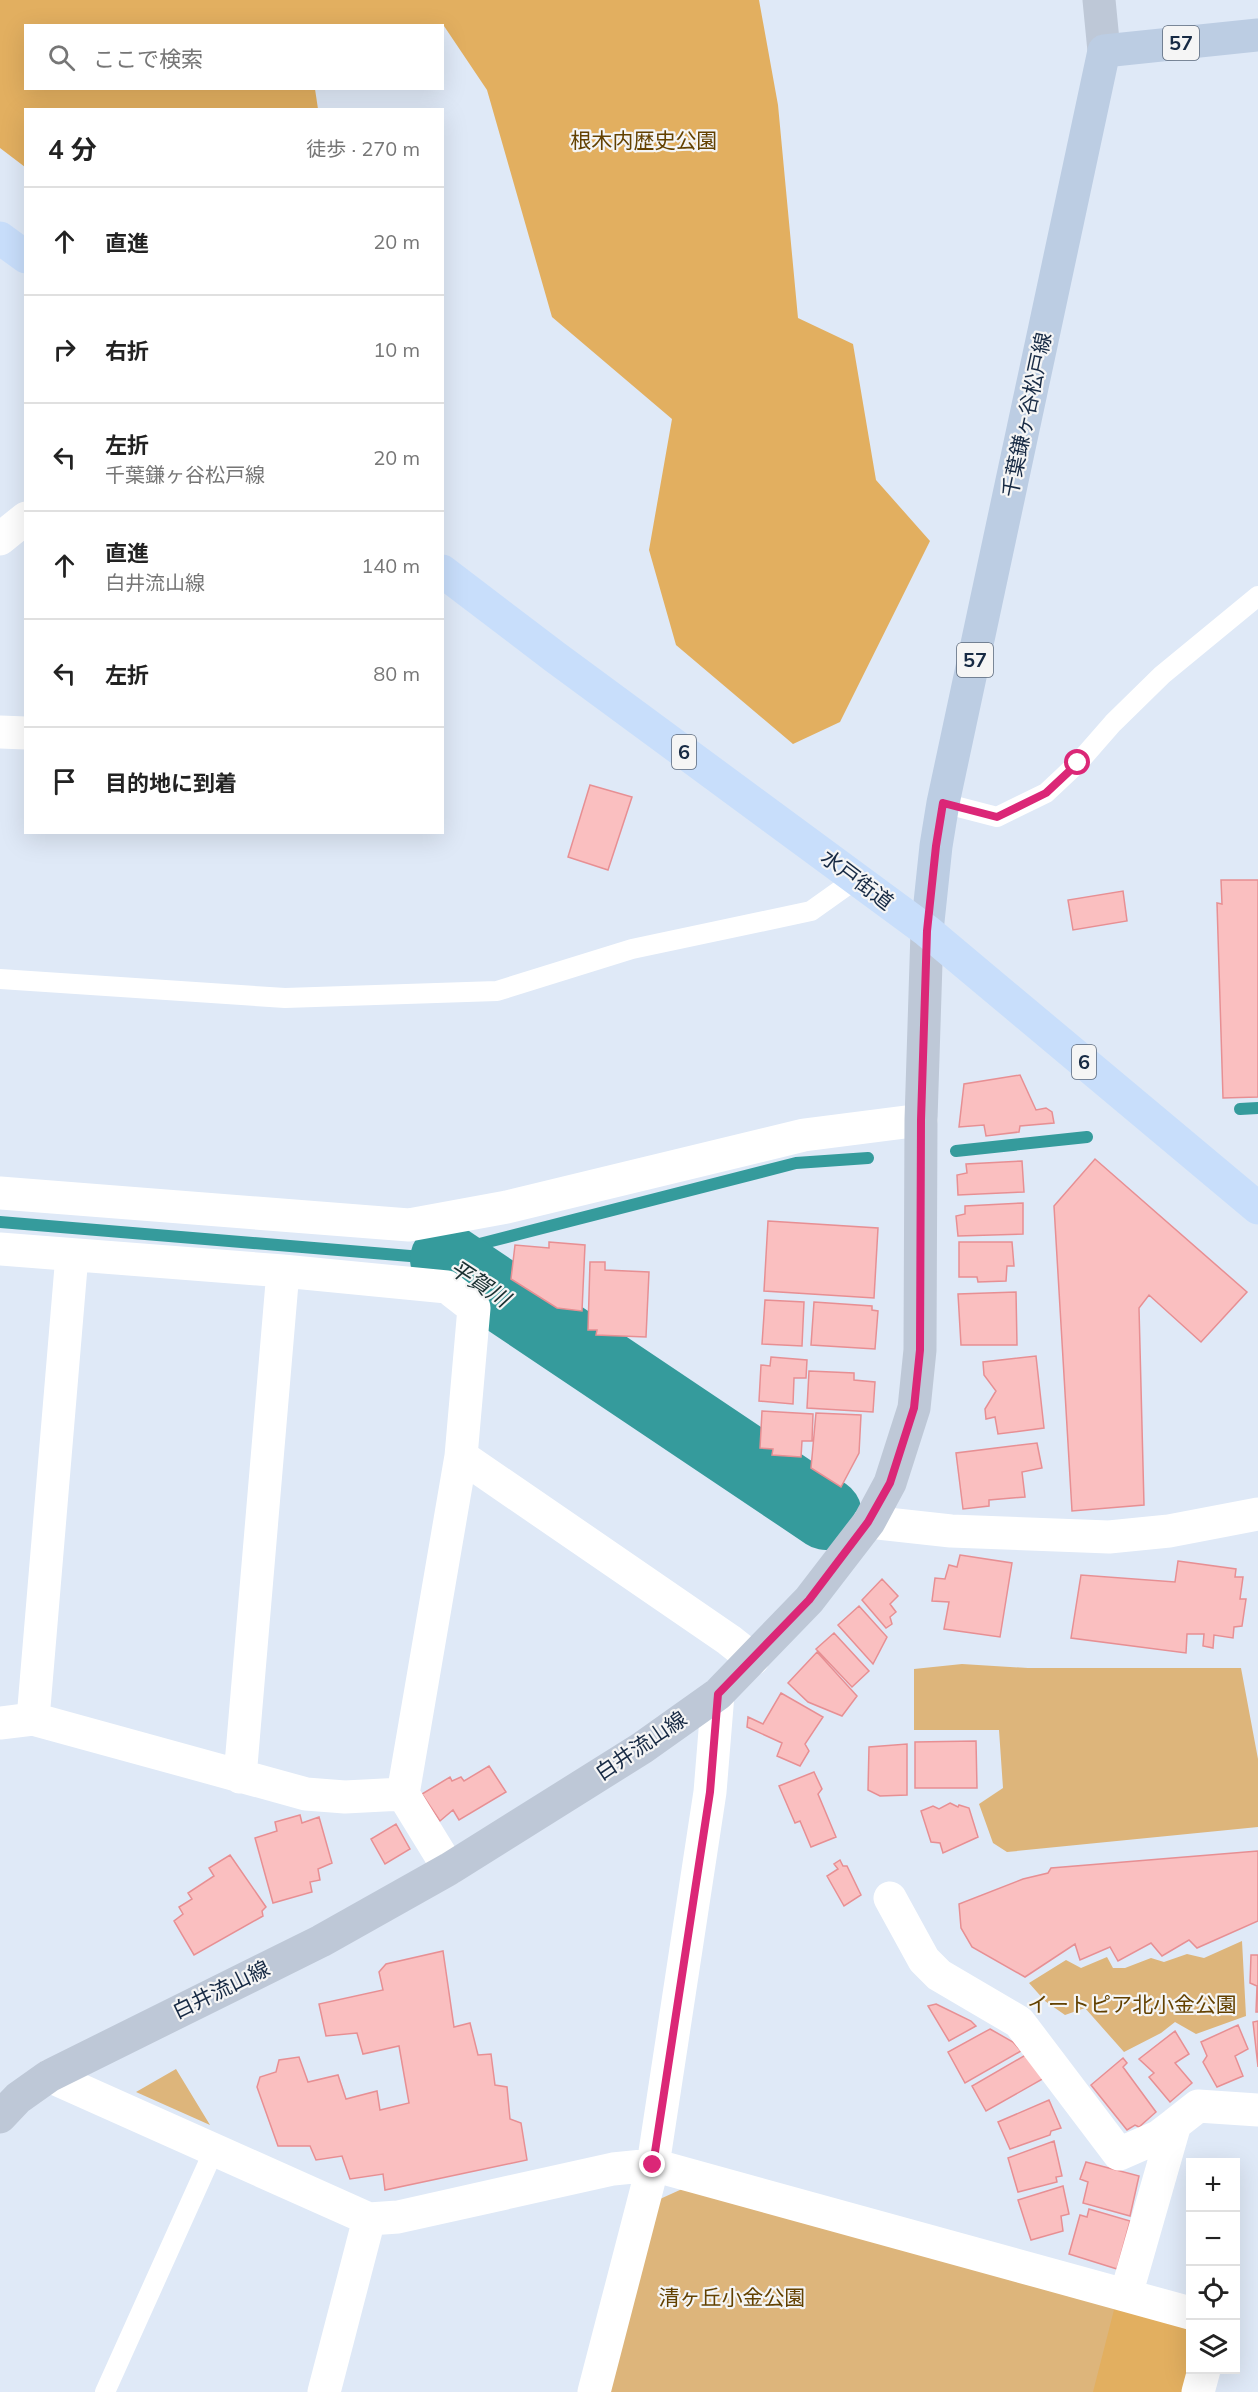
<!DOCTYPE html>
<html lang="ja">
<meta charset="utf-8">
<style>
:root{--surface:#fff;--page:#f2f2f2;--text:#222;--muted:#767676;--line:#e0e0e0}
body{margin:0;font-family:Mulish,"Noto Sans JP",sans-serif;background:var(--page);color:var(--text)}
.controls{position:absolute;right:18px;bottom:18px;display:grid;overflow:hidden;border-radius:0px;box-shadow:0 6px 24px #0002}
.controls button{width:54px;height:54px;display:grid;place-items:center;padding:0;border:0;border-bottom:2px solid var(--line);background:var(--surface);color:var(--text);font:30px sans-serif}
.stop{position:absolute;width:18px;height:18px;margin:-14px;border:4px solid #db2777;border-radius:50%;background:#fff}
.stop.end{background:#db2777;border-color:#fff;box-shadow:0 2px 6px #0008}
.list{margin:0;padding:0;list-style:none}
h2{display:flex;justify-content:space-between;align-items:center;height:78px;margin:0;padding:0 24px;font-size:26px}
h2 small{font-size:20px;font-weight:400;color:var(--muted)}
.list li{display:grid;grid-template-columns:39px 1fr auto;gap:18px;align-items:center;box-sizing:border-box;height:108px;padding:0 24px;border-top:2px solid var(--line)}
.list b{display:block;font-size:22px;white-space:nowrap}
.list p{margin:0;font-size:20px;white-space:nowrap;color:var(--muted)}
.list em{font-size:20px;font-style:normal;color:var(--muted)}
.icon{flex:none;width:33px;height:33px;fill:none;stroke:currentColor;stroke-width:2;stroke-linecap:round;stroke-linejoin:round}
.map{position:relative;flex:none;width:1258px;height:2392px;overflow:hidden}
.search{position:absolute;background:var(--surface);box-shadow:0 6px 24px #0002;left:24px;top:24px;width:420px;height:66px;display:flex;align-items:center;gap:15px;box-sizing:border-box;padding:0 21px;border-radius:0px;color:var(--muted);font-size:22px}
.panel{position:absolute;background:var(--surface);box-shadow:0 6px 24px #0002;left:24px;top:108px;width:420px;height:726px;border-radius:0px}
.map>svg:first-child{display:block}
.green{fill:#ddb57b}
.forest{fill:#e2af60}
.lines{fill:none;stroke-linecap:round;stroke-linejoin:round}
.stream{stroke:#359b9c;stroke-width:12}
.river{stroke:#359b9c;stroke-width:72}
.building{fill:#fabfc0;stroke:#e78f93;stroke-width:1.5}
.service{stroke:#fff;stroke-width:20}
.minor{stroke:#fff;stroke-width:33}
.secondary{stroke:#bec8d7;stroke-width:33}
.primary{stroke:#bccde3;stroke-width:33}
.trunk{stroke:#c8defb;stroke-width:33}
.route{stroke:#db2777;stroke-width:8}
.labels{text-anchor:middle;stroke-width:4.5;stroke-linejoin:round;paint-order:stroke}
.shield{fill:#f5f5f5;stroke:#5a6779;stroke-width:1.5}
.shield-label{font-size:20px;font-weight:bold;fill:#172a44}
.park-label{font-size:21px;fill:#634100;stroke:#f5f5f5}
.street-label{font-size:21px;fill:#172a44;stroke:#f5f5f5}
.water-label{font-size:22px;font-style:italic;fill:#192f30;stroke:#f5f5f5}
</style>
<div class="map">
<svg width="1258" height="2392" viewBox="0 0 1258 2392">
<rect width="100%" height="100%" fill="#dfe9f7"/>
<path class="green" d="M962,1664l66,4h213l17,91v68l-251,25 -14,-9 -14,-39 24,-16 -4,-58h-85v-61z
M1242,1941l4,75 -50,18 -21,-12 -14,11 -37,19 -39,-44 -20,7 -20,-14 -16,-18 37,-23 15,8 26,-11 6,11h12l26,-10 13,4 23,-8 17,4z
M176,2069l34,56 -74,-33z
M682,2189l434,113 63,90h-569l50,-193z"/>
<path class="forest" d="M0,0h759l19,105 20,213 55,26 23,136 54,61 -90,181 -47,22 -117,-99 -27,-95 23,-131 -120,-102 -65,-227 -43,-64h-418v62l289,1 3,20 -292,1 -1,57 -25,-19z
M1116,2302l74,19v47l-6,24h-91z"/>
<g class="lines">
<path class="stream" d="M1240,1109l18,-1
M956,1151l131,-14
M0,1222l446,37 14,-10 336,-86 72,-5"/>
<path class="river" d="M446,1259l380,255"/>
</g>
<path class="building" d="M590,785l42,12 -24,73 -40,-13z
M1221,880h37v217l-35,1 -6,-195 5,1z
M1123,891l4,30 -54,9 -5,-30z
M1020,1075l16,35 10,-2 6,4 2,11 -34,3 -1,6 -33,4 -2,-11 -25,2 5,-43z
M1095,1159l152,133 -46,50 -52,-47 -10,13 5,197 -72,6 -18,-305z
M1022,1161l2,31 -66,3 -1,-20 10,-2 -1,-9z
M1023,1203v31l-65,2 -2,-20 9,-2v-8z
M768,1221l110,7 -4,70 -110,-7z
M549,1242l36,3 -3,66 -25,-3 -46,-29 4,-34 34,3z
M959,1242h53l2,24h-7l-1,15 -28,1 -1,-5h-18z
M590,1262h15v8l44,2 -3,65 -50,-2 1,-5h-9z
M1016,1292l1,53h-56l-3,-51z
M765,1300l39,2 -2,44 -40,-2z
M814,1302l58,4v4l6,1 -3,38 -64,-4z
M1036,1356l8,72 -46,6 -3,-17 -9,2 -1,-10 11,-18 -12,-16 -1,-13z
M771,1357l36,3 -1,18h-12l-1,26 -34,-3 2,-36 9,1z
M809,1371l45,2v7l21,2 -2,30 -66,-4z
M762,1411l51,3 -1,27h-10l-1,16 -29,-2 1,-6 -13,-1z
M816,1413l45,2 -2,38 -18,34 -30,-19z
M1037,1443l5,25 -20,4 3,25 -36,3v6l-26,3 -7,-56z
M960,1555l52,8 -12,74 -56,-8 5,-27 -17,-1 3,-23 10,1 4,-14 8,2z
M1178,1561l58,8 -1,8h8l-3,22h6l-4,27 -8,1 -1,11 -19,-3 -1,13 -10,-2 1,-12h-17l-1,19 -115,-15 10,-63 94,7z
M882,1579l16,17 -8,8 6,8 -6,5 2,7 -6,4 -24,-28z
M859,1606l28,31 -14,27 -35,-39z
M834,1633l35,38 -17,16 -36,-38z
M817,1652l40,44 -15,20 -34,-14 -20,-19z
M781,1693l42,24 -18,27 4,7 -9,15 -23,-10 5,-13 -35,-16 1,-10 15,7z
M976,1741l1,47h-62v-46z
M907,1744v51l-27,1 -12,-6 1,-43z
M489,1766l17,26 -47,28 -6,-10 -13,11 -18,-27 28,-17 2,4 9,-4 3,4z
M814,1772l8,17 -4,5 18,43 -25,10 -11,-26 -5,2 -16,-37z
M950,1803l8,4 1,-2 10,3 9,29 -35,16 -3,-10 -9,-1 -10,-31 12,-5 6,3z
M300,1815l2,8 17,-6 13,46 -14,6 2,11 -10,2 2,10 -39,11 -18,-65 22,-7 -2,-9z
M396,1824l14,25 -25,15 -14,-25z
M1258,1851v70l-61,27 -8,-8 -27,16 -11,-13 -33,18 -8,-14 -30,13 -5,-16 -50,33 -53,-30 -11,-19 -2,-24 64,-25 25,-6 3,-5z
M230,1855l36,52 -4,4 1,5 -69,39 -20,-34 9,-7 -4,-7 13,-8 -4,-6 26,-17 -5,-8z
M840,1860l3,6h4l14,29 -17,11 -17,-30 11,-7 -4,-5z
M443,1951l11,76 16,-4 8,32 13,-1 4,31 12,2 3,32 11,4 6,37 -142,30 -2,-16 -33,5 -8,-23 -26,4 -6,-14h-32l-21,-59 3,-10 16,-5 3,-12 20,-3 9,25 30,-7 8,24 31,-8 3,19 29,-7 -10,-57 -36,8 -6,-21 -31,3 -7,-32 64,-14 -4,-18 7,-8z
M1251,1955h7v57h-2l1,-26 -7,-3z
M936,2004l35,17 5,5 -27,15 -21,-35z
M1258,2021v46l-5,-45z
M1238,2025l10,24 -13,7 8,20 -26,11 -14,-25 4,-6 -6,-14z
M990,2029l23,13 8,9 -56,32 -17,-31z
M1175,2031l14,23 -14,9 17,20 -22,19 -21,-25 5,-4 -15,-14z
M1029,2053l17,24 -60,34 -14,-25z
M1123,2058l4,5 -4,4 33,45 -17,15 -4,-2 -8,5 -36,-45z
M1049,2100l12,28 -10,3 -1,4 -40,14 -12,-27z
M1054,2141l8,35 -6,1 1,5 -39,10 -10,-34z
M1086,2162l53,14 -9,40 -47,-13 5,-21 -8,-3z
M1063,2186l6,28 -8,2 2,15 -32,9 -13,-40z
M1089,2209l41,12 -13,48 -48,-15 11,-39 7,2z"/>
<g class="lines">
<path class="service" d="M943,803l54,14 49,-24 32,-30 35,-40 49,-48 96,-79
M0,979l285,19 212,-7 135,-42 179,-38 45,-32
M105,2392l110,-244"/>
<path class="minor" d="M0,539l26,-21
M0,732l26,1
M0,1193l409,32 98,-18 297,-72 117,-15
M0,1249l283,22 164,16 27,21 -13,148 -58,338 -58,3 -39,-3 -273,-75 -33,4
M461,1456l268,184 24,19
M869,1522l82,9 158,6 60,-6 89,-17
M33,1719l39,-464
M240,1777l43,-506
M403,1794l46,75
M890,1898l34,62 15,15 80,47 100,132 39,-17 17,-13
M49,2076l320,143 29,-2 215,-48 40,-4 537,148
M1126,2295l49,-171 23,-18 60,4
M324,2392l45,-173
M594,2392l59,-227 57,-373 8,-98
M1198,2392l6,-22"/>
<path class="secondary" d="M1099,0l5,51
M0,2117l18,-19 31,-22 272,-135 128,-72 193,-121 76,-54 91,-94 60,-78 21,-39 24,-75 6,-58 1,-230 6,-189"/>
<path class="primary" d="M927,931l9,-85 7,-43 161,-752 154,-16"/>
<path class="trunk" d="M0,238l26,19
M442,571l113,86 372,274 331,277"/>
</g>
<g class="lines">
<path class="route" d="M653,2165l57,-373 8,-98 91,-94 59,-78 22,-39 24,-75 6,-58 1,-230 6,-189 9,-85 7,-43 54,14 49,-24 32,-30"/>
</g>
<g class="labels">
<g class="shield">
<rect x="1163" y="26" width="36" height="34" rx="4.5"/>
<rect x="957" y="643" width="36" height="34" rx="4.5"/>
<rect x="672" y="735" width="24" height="34" rx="4.5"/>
<rect x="1072" y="1045" width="24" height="34" rx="4.5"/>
</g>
<g class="shield-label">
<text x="1181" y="50">57</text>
<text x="975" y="667">57</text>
<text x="684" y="759">6</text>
<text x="1084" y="1069">6</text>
</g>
<g class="park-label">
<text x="644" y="148">根木内歴史公園</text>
<text x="1132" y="2012">イートピア北小金公園</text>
<text x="732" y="2305">清ヶ丘小金公園</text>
</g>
<g class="street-label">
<text transform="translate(1027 415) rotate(-78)" y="7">千葉鎌ヶ谷松戸線</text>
<text transform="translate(857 880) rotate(37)" y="7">水戸街道</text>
<text transform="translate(641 1746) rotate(-34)" y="7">白井流山線</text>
<text transform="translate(221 1990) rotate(-26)" y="7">白井流山線</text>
</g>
<g class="water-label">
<text transform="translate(480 1283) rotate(33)" y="8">平賀川</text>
</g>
</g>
</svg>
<div class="controls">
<button>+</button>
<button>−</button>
<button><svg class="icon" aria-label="locate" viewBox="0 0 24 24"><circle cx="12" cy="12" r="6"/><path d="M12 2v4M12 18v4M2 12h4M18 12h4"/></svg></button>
<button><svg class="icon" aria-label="layers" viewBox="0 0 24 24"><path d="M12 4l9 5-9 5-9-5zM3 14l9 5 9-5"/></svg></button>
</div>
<div class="stop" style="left:1078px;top:763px"></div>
<div class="stop end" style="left:653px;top:2165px"></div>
<div class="search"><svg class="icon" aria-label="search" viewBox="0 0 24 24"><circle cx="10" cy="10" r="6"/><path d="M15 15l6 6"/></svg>ここで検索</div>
<section class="panel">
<h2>4 分<small>徒歩 · 270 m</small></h2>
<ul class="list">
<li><svg class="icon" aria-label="ahead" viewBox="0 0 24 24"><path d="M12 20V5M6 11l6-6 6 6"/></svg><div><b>直進</b></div><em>20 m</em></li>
<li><svg class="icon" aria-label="right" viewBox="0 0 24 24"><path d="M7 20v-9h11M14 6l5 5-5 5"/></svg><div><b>右折</b></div><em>10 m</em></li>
<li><svg class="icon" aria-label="left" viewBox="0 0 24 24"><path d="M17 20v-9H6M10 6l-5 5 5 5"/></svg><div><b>左折</b><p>千葉鎌ヶ谷松戸線</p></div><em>20 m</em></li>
<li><svg class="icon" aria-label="ahead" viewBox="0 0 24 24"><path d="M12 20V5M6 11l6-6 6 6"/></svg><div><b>直進</b><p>白井流山線</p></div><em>140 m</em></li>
<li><svg class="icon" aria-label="left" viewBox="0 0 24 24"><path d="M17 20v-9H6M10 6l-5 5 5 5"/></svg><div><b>左折</b></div><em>80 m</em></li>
<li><svg class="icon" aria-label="arrive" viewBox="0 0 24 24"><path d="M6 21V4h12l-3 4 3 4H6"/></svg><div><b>目的地に到着</b></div></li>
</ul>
</section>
</div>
